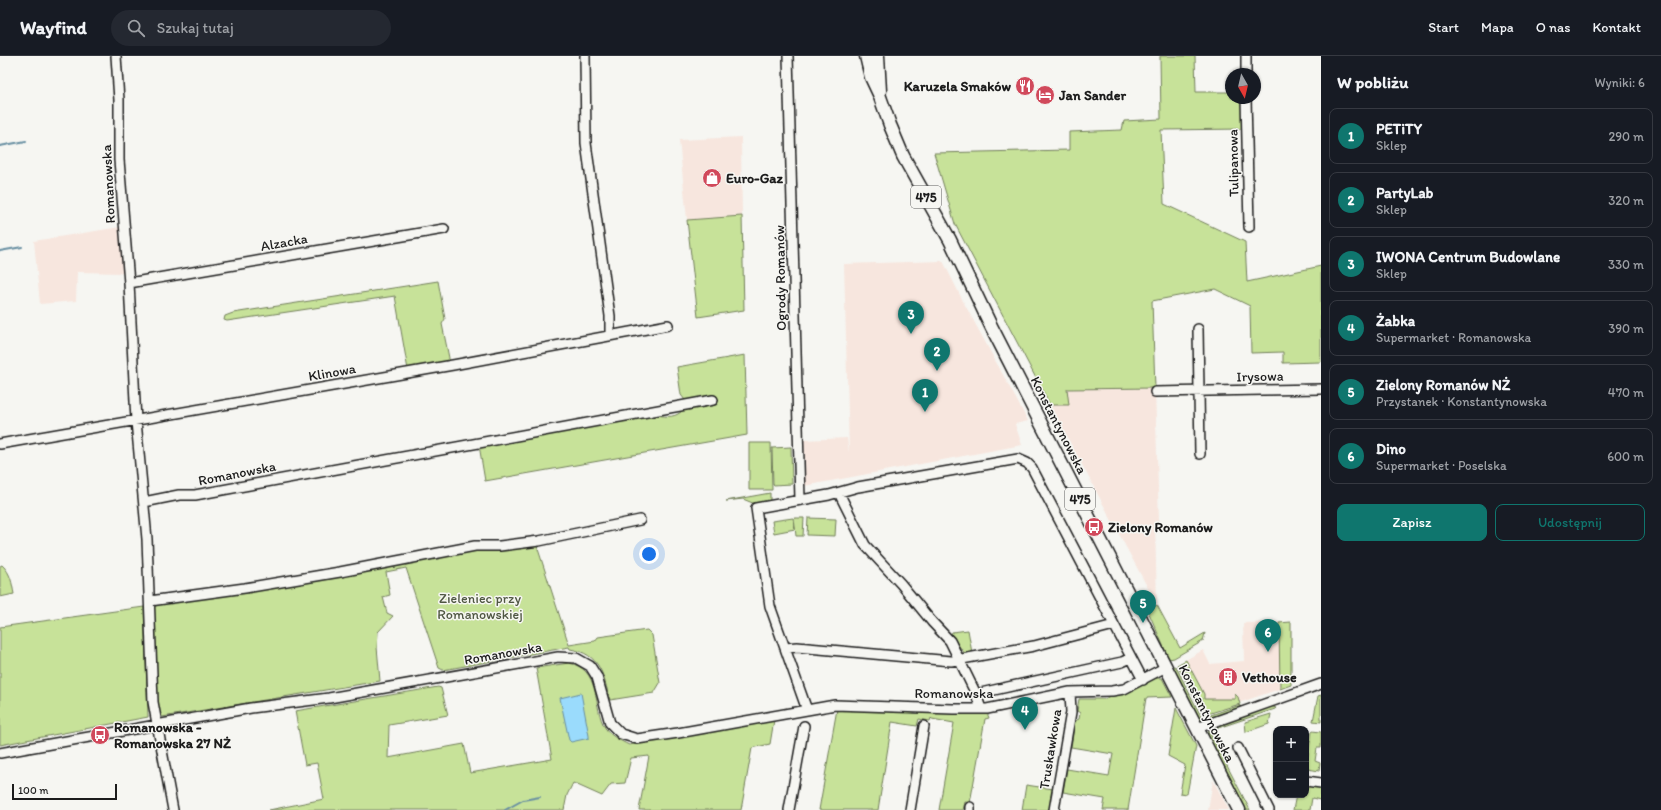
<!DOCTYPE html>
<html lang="pl">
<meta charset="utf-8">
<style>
:root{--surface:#171b24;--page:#242831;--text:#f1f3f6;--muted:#9ea1a6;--line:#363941;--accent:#0f766e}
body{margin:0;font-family:Itim,sans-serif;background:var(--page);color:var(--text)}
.controls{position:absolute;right:12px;bottom:12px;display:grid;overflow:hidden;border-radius:8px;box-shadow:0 1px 3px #0004}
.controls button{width:36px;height:36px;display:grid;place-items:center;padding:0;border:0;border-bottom:1px solid var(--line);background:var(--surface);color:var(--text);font:20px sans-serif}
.compass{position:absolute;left:1225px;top:12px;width:36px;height:36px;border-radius:50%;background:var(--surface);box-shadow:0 1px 3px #0004;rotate:172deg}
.scale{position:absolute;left:12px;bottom:10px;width:105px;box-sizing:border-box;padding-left:4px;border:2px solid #1c1c1c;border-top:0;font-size:11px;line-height:14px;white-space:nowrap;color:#1c1c1c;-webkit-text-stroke:3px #f6f6f2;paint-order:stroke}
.you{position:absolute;left:649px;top:498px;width:14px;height:14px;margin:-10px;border:3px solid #fff;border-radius:50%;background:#1a73e8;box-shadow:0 0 0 6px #1a73e833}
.badge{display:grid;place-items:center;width:26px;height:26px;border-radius:50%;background:var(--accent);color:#fff;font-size:13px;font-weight:700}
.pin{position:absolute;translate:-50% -33px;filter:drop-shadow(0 1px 2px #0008)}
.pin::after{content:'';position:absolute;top:21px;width:14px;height:12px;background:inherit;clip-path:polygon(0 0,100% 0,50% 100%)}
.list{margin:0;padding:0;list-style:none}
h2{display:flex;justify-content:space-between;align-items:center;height:52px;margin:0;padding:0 16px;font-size:17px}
h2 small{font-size:13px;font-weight:400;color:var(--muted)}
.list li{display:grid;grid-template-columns:26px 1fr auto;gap:12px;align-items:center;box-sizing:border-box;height:56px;margin:0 8px 8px;padding:0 8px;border:1px solid var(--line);border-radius:8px}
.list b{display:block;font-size:15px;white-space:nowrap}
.list p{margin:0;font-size:13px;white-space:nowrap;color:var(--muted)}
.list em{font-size:13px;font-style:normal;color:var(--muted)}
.actions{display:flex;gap:8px;padding:12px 16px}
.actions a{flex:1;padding:9px 0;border:1px solid var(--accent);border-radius:8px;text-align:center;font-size:14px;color:var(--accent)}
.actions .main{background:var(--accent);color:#fff}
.icon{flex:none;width:22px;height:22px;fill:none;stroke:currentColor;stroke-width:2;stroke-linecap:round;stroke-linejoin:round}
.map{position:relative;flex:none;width:1321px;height:754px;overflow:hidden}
header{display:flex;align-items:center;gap:24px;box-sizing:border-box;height:56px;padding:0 20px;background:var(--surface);border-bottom:1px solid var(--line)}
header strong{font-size:19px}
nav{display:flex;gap:22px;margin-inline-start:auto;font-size:14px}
.search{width:280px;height:36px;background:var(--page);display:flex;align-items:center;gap:10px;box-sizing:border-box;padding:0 14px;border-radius:22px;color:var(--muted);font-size:15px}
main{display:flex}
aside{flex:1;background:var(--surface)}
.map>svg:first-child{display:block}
.built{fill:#f7e6de}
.green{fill:#c7e299;stroke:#727f5a}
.water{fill:#9adbfc;stroke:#688fa2}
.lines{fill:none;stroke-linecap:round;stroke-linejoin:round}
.stream{stroke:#688fa2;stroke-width:2}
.minor-casing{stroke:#1c1c1c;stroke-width:12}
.major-casing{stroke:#1c1c1c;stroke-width:15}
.minor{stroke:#f6f6f2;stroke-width:9}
.major{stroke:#f6f6f2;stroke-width:12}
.labels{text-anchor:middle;stroke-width:3;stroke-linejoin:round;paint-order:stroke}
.shield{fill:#f6f6f2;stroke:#5d5d5c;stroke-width:1}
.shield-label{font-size:13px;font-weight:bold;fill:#1c1c1c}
.poi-label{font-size:14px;font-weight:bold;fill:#1c1c1c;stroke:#f6f6f2;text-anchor:start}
.street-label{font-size:14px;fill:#1c1c1c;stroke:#f6f6f2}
.park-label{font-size:14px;fill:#4f5742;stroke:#f6f6f2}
</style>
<header>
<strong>Wayfind</strong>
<div class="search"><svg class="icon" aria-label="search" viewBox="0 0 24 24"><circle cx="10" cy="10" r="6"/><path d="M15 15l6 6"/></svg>Szukaj tutaj</div>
<nav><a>Start</a><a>Mapa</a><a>O nas</a><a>Kontakt</a></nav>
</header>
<main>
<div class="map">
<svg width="1321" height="754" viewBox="0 0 1321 754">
<rect width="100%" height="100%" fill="#f6f6f2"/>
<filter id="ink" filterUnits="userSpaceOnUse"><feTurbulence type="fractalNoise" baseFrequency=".025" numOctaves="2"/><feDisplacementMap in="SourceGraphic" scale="8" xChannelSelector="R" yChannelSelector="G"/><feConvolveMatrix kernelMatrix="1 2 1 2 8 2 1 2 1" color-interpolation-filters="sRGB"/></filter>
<g filter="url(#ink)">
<path class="built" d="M741,81l1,79 -55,4 -8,-80z
M120,171l3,46 -46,-1 -1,29 -36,3 -6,-63z
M943,205l21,42 64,118 -13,3 7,21 -218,41v-46l43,-2 2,14 -5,-188z
M1155,332l4,133h-4l2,84 -107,-200h19l-2,-16z
M1291,566v63l-87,30 -27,-50 26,-15 7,14 34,-3 -1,-38z
M1213,724l16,30h-21z"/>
<path class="green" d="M1160,0h35l1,36h35v6h11l1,31 -82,1 3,74 81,38 2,40 74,-16v96l-38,1v-11l-32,1 -1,-47 -35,-17 -63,12 3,87 -88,1 2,16h-19l-95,-181 -21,-71 135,-3v-18l53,-2 2,-9 37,-2z
M742,160l2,94 -46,7 -11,-97z
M438,225l7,38 -3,5 7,34 -1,4 -40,8 -13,-74 -168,25 -3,-1 1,-4 8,-3z
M745,299l2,80 -262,46 -6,-36 178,-30c11,2 19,3 27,-6l1,-9 -4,-5 -4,-28z
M749,387h22l1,47h-23z
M791,391l1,37 -19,1 -1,-37z
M770,437v8l-15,3 -12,-5 -17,2z
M793,462l2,11 -21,4 -2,-12z
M794,462h10l-1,18h-7z
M808,462l28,1 -1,17 -28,-1z
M537,490l32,99 26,-4 3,-4 49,-7 5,5 8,48 -6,10 -44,7c-7,-25 -9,-46 -40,-51l-1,-2 -126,23 -4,-2 -33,-100 -20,4 4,23 -7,2 4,16 6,3 -15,16 -1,15 3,34 -218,36 -5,-12 -3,-98 6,-3 316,-56 19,2z
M2,509c9,8 10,19 12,29l-14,3v-31z
M1157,549l23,43 25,-15 -2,8 -29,17 -5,1 -21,-48z
M144,551l4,110 -148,28v-118z
M1291,566v63l-11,4 -1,-66z
M968,574l4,23 -7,1 -14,-19 1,-3z
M1186,604l18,34v5h31v-5l3,3 2,7 -36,11 -27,-50z
M569,607c31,6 24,39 34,61 5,11 16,16 26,21l145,-25 -4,24 -18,4 -11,62h-102l10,-54 -18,2 -6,25 -14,1 -9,12 -29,-13 -6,12 -3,15h-295l55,-11 -7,-36 -12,2 -10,-54 143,-24 3,1 7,27 -59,10 -1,33 76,-14 6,29 82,-14 -16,-91z
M1174,610l2,1 27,53 -4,-1 -26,-50z
M1155,622h7l10,19 -26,1 -18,112h-25l2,-11 -42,-7 4,-23 42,7 4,-22 -42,-7 4,-26 4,-2 1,-6 -3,-2 2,-12h27l3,-4z
M1321,639v27l-8,-1 5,-25z
M1240,649l-2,4 -32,11 -1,-3z
M1271,650l5,2 -1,1 -63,21 -1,-2z
M1176,652l20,38 -9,48 -7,-1 5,-28 -17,-9z
M837,653l118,5 32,-1 2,5 -4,1 -15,84 -5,-1 -2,8h-24l15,-87 -22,-4 -1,-1 -1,3 -11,-2 -2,7 -25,-4 -14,88h-59z
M1271,658l-2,10 -23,8 -1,-10z
M1209,675l41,79h-6l-37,-73z
M1312,675l9,1v16h-4l-2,13 5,2 -1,8 -11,-2 -2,-3z
M1306,727l15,3v16l-1,-2 -8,-2 -2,12h-17l3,-15h10z
M1026,729l27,4 -4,21h-27z"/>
<path class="water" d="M581,637l8,43v2l-18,4 -2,-2 -9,-42z"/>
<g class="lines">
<path class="stream" d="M0,90l26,-5
M0,195l22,-4
M505,754l18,-10 17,-3"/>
<g class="minor-casing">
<path id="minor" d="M116,0l3,44v60l10,123 7,138 11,118 6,163 20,108
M585,0l1,87 24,173v19
M788,0l12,444
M1246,0v18
M1246,42l3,129
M129,227l315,-54
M1198,273l2,125
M1155,336l166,-3
M0,388l453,-79 215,-40
M839,437l26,52 36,39 31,38 18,19 26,53 5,15
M144,446l35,-7h16l518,-95
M150,545l95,-13 95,-16 135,-26h25l39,-5 101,-21
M785,592l12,-1 154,14 83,-15 80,-21
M976,638l146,-32 9,-4
M807,654l-37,-104 -14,-98 73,-13 29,-8 160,-28 9,4 5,5 111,212
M1197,672l124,-44
M1238,692l31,62
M0,697l251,-45 78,-10 229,-41 18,1 14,8 7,11 13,46 11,11 16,5 41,-6 157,-28 118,4h34l83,-17 42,-1 12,-2 42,-22
M1306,725l15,2
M789,754l15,-84
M910,754l14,-84
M970,754v-3
M1054,754l17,-98 -1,-20"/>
</g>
<g class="major-casing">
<path id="major" d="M866,0l5,21 8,17 11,31 13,31 47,84 41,86 248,484
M878,0l2,35"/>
</g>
<use href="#minor" class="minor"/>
<use href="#major" class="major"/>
</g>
</g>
<defs>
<g id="restaurant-disc" transform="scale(1)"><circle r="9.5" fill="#d1495b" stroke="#f6f6f2"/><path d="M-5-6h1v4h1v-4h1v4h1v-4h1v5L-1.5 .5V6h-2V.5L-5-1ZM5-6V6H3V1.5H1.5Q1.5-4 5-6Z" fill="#fff"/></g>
<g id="hotel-disc" transform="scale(1)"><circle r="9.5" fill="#d1495b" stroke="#f6f6f2"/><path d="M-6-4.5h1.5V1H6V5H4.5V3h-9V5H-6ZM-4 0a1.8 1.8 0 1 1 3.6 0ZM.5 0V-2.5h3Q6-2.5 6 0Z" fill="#fff"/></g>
<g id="shop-disc" transform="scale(1)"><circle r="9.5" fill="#d1495b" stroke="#f6f6f2"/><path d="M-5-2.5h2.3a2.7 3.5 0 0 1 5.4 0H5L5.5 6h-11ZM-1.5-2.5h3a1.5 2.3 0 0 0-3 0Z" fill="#fff"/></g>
<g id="bus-disc" transform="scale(1)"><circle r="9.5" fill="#d1495b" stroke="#f6f6f2"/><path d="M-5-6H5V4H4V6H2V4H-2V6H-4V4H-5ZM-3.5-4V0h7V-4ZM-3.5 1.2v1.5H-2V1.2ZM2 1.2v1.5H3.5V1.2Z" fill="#fff"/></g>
<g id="building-disc" transform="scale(1)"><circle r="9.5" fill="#d1495b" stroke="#f6f6f2"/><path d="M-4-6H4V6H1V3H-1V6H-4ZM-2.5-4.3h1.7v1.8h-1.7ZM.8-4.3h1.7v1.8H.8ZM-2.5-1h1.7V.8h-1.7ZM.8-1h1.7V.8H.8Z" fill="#fff"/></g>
</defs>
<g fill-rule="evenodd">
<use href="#restaurant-disc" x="1025" y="30"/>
<use href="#hotel-disc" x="1045" y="39"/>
<use href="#shop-disc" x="712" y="122"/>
<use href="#bus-disc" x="1094" y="471"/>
<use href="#building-disc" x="1228" y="621"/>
<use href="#bus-disc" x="100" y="679"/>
</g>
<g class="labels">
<g class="shield">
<rect x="911" y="130" width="30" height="22" rx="3"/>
<rect x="1065" y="432" width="30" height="22" rx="3"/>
</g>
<g class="shield-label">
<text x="926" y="146">475</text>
<text x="1080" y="448">475</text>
</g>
<g class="poi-label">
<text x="1011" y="35" text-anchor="end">Karuzela Smaków</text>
<text x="1059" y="44">Jan Sander</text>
<text x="726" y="127">Euro-Gaz</text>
<text x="1108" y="476">Zielony Romanów</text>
<text x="1242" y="626">Vethouse</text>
<text x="114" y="676">Romanowska -<tspan x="114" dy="16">Romanowska 27 NŻ</tspan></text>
</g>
<g class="street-label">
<text transform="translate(1233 107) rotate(-91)" y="5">Tulipanowa</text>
<text transform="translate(108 128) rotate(-93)" y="5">Romanowska</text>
<text transform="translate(284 186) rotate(-10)" y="5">Alzacka</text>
<text transform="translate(780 222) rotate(-91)" y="5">Ogrody Romanów</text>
<text transform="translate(332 316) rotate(-10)" y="5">Klinowa</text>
<text transform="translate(1260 320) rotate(-1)" y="5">Irysowa</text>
<text transform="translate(1059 369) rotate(63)" y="5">Konstantynowska</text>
<text transform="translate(237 417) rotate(-11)" y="5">Romanowska</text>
<text transform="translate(503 597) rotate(-10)" y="5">Romanowska</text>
<text x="954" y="642">Romanowska</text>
<text transform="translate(1207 657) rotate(63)" y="5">Konstantynowska</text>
<text transform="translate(1050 693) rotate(-81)" y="5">Truskawkowa</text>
</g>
<g class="park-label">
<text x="480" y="547">Zieleniec przy<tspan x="480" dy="16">Romanowskiej</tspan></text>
</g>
</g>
</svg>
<div class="controls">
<button>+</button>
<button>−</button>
</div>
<svg class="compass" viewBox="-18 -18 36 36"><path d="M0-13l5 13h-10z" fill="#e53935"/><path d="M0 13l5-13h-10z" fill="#9ea1a6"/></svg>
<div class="scale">100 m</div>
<div class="you"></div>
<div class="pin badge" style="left:925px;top:356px">1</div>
<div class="pin badge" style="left:937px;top:315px">2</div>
<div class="pin badge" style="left:911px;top:278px">3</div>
<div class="pin badge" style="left:1025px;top:674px">4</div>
<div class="pin badge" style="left:1143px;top:567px">5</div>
<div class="pin badge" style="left:1268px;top:596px">6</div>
</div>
<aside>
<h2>W pobliżu<small>Wyniki: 6</small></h2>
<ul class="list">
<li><span class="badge">1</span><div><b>PETiTY</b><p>Sklep</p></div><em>290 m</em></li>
<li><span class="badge">2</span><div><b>PartyLab</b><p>Sklep</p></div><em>320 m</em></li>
<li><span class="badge">3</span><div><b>IWONA Centrum Budowlane</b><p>Sklep</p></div><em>330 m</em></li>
<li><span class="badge">4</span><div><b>Żabka</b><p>Supermarket · Romanowska</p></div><em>390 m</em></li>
<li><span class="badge">5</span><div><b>Zielony Romanów NŻ</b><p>Przystanek · Konstantynowska</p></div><em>470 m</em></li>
<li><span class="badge">6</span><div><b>Dino</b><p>Supermarket · Poselska</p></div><em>600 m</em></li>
</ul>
<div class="actions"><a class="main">Zapisz</a><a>Udostępnij</a></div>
</aside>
</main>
